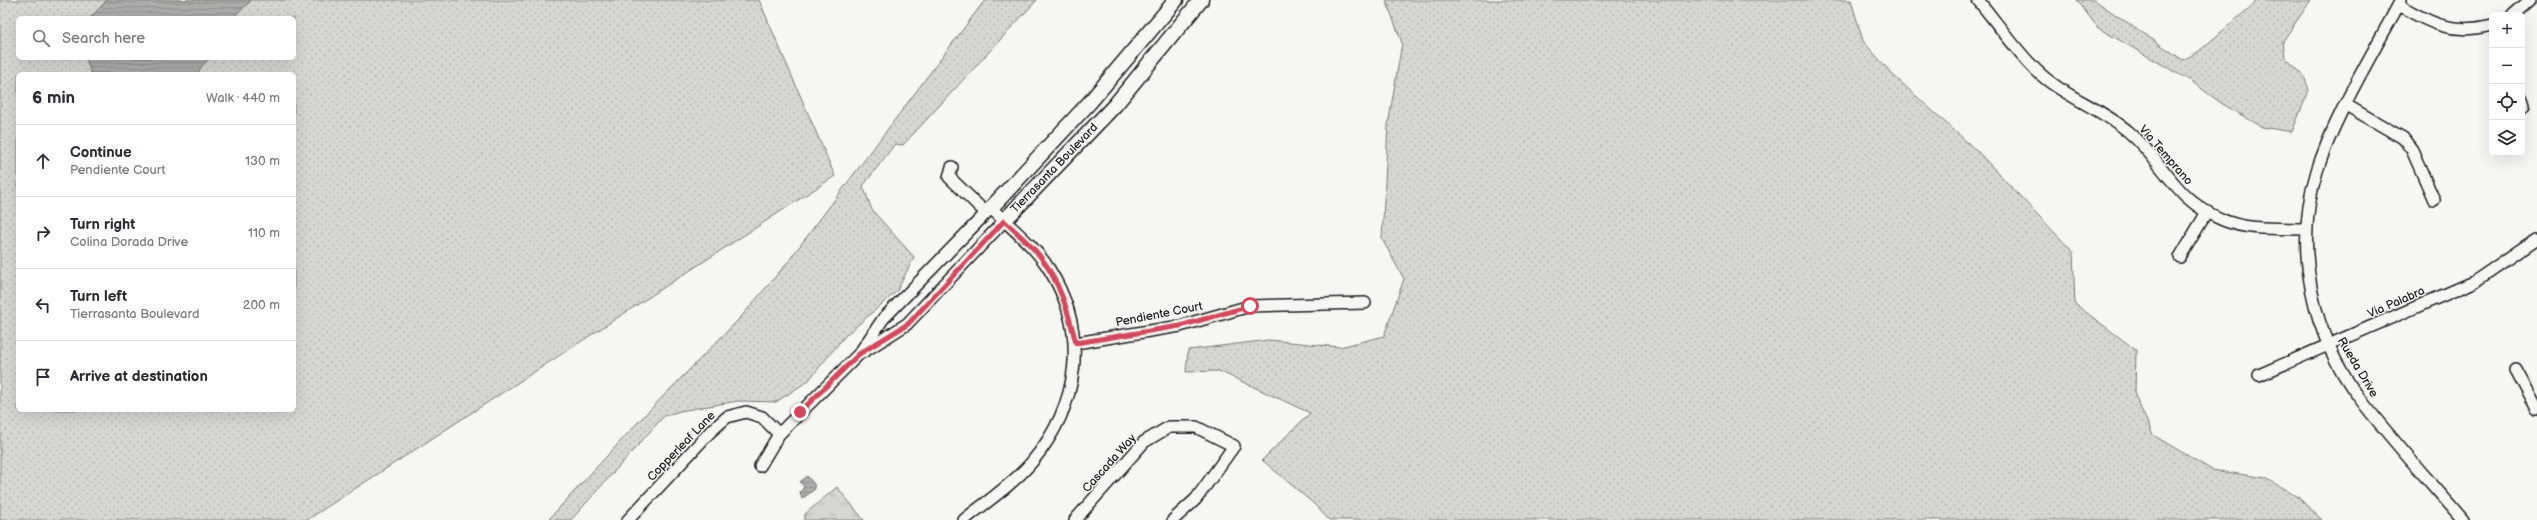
<!DOCTYPE html>
<meta charset="utf-8">
<style>
:root{--surface:#fff;--page:#f2f2f3;--text:#2b2b33;--muted:#7c7c81;--line:#e1e1e2}
body{margin:0;font-family:"Balsamiq Sans",sans-serif;background:var(--page);color:var(--text)}
.controls{position:absolute;right:12px;top:12px;display:grid;overflow:hidden;border-radius:6px;box-shadow:0 4px 16px #0002}
.controls button{width:36px;height:36px;display:grid;place-items:center;padding:0;border:0;border-bottom:1px solid var(--line);background:var(--surface);color:var(--text);font:20px sans-serif}
.stop{position:absolute;width:12px;height:12px;margin:-9px;border:3px solid #d1495b;border-radius:50%;background:#fff}
.stop.end{background:#d1495b;border-color:#fff;box-shadow:0 1px 4px #0008}
.list{margin:0;padding:0;list-style:none}
h2{display:flex;justify-content:space-between;align-items:center;height:52px;margin:0;padding:0 16px;font-size:17px}
h2 small{font-size:13px;font-weight:400;color:var(--muted)}
.list li{display:grid;grid-template-columns:26px 1fr auto;gap:12px;align-items:center;box-sizing:border-box;height:72px;padding:0 16px;border-top:1px solid var(--line)}
.list b{display:block;font-size:15px;white-space:nowrap}
.list p{margin:0;font-size:13px;white-space:nowrap;color:var(--muted)}
.list em{font-size:13px;font-style:normal;color:var(--muted)}
.icon{flex:none;width:22px;height:22px;fill:none;stroke:currentColor;stroke-width:2;stroke-linecap:round;stroke-linejoin:round}
.map{position:relative;flex:none;width:2537px;height:520px;overflow:hidden}
.search{position:absolute;background:var(--surface);box-shadow:0 4px 16px #0002;left:16px;top:16px;width:280px;height:44px;display:flex;align-items:center;gap:10px;box-sizing:border-box;padding:0 14px;border-radius:6px;color:var(--muted);font-size:15px}
.panel{position:absolute;background:var(--surface);box-shadow:0 4px 16px #0002;left:16px;top:72px;width:280px;height:340px;border-radius:6px}
.map>svg:first-child{display:block}
.grass{fill:url(#grass-dots);stroke:#797977;fill-rule:evenodd}
.park{fill:url(#park-tufts);stroke:#797977}
.water{fill:url(#water-rules);stroke:#727271}
.lines{fill:none;stroke-linecap:round;stroke-linejoin:round}
.minor-casing{stroke:#1c1c1c;stroke-width:14}
.major-casing{stroke:#1c1c1c;stroke-width:17}
.minor{stroke:#f6f6f2;stroke-width:11}
.major{stroke:#f6f6f2;stroke-width:14}
.route{stroke:#d1495b;stroke-width:5}
.labels{text-anchor:middle;stroke-width:3;stroke-linejoin:round;paint-order:stroke}
.street-label{font-size:12px;fill:#1c1c1c;stroke:#f6f6f2}
</style>
<div class="map">
<svg width="2537" height="520" viewBox="0 0 2537 520">
<defs>
<pattern id="grass-dots" width="8" height="8" patternUnits="userSpaceOnUse"><rect width="8" height="8" fill="#d6d6d2"/><path d="M2 2h.1M6 6h.1" fill="none" stroke="#b7b7b4" stroke-width="1.8" stroke-linecap="round"/></pattern>
<pattern id="park-tufts" width="24" height="20" patternUnits="userSpaceOnUse"><rect width="24" height="20" fill="#d6d6d2"/><path d="M3 7l-1-3M5 7V3M7 7l1-3M15 17l-1-3M17 17v-4M19 17l1-3" fill="none" stroke="#b7b7b4"/></pattern>
<pattern id="water-rules" width="6" height="5" patternUnits="userSpaceOnUse"><rect width="6" height="5" fill="#acaca9"/><path d="M0 2.5h6" fill="none" stroke="#939391"/></pattern>
</defs>
<rect width="100%" height="100%" fill="#f6f6f2"/>
<filter id="ink" filterUnits="userSpaceOnUse"><feTurbulence type="fractalNoise" baseFrequency=".025" numOctaves="2"/><feDisplacementMap in="SourceGraphic" scale="8" xChannelSelector="R" yChannelSelector="G"/><feConvolveMatrix kernelMatrix="1 2 1 2 8 2 1 2 1" color-interpolation-filters="sRGB"/></filter>
<g filter="url(#ink)">
<path class="grass" d="M0,0h759l76,176 -528,344h-307zM18,18h276v40h-276zM18,74h276v336h-276z
M985,0h52l-134,145 -8,-1 -32,42 9,24 42,47 -17,34 -53,46 -36,44 -32,21 -38,-1 -58,10 -16,5 -93,104h-23l93,-101 99,-101 47,-55z
M1386,0h465l12,41 30,34 86,78 94,99 2,52 61,46 -1,45 18,40 59,35 54,8 33,20 23,22h-993l-15,-16 -52,-44 48,-47 -91,-42 -33,1 2,-22 81,-10 71,7 44,-11 20,-57 -22,-40 6,-114 14,-82z
M2077,0h17l89,60 15,-8 58,-50 -1,-2h56l-28,41 2,16 19,19 5,14 -17,42 -30,-5 -41,-24 -30,-22 -93,-53z"/>
<path class="park" d="M837,487l27,33h-60l1,-6z"/>
<path class="water" d="M107,0h144c-5,8 -13,10 -18,18h-143z
M86,58h124l-9,9 -3,7h-107z
M807,476l7,8 1,5 -13,10 -2,-7 4,-5 -4,-5z"/>
<g class="lines">
<g class="minor-casing">
<path id="minor" d="M1978,0c19,23 37,49 58,70 26,26 65,38 93,62 36,31 45,68 94,88 26,11 57,8 84,9
M2401,0c-28,54 -66,114 -84,171 -24,77 -5,166 44,229 32,42 68,80 102,120
M2399,5c32,19 55,30 93,20
M2513,15l17,-15
M2522,100l2,6
M2346,105l57,33 9,12 22,50
M952,167l-3,10 37,36
M2180,257l27,-45
M1076,343l104,-17 70,-20 115,-3
M863,352l44,-28 97,-103
M2516,370l21,39
M2259,375l215,-93 62,-43
M760,466l19,-32 80,-80 24,-35 108,-111c20,20 44,38 58,61 41,65 30,137 -18,194 -19,22 -45,39 -67,57
M628,520l82,-88 17,-15 19,-5 16,5 17,17
M1075,520l69,-78 25,-15h27l38,19 -38,53 -23,21"/>
</g>
<g class="major-casing">
<path id="major" d="M991,208l99,-106 86,-102
M1004,221l111,-116 86,-105"/>
</g>
<use href="#minor" class="minor"/>
<use href="#major" class="major"/>
</g>
</g>
<g class="lines" filter="url(#ink)">
<path class="route" d="M800,412l59,-58 49,-30 96,-103c12,11 25,22 35,34 21,26 29,57 37,88l104,-17 70,-20"/>
</g>
<g class="labels">
<g class="street-label">
<text transform="translate(2166 155) rotate(49)" y="4">Via Temprano</text>
<text transform="translate(1054 168) rotate(-46)" y="4">Tierrasanta Boulevard</text>
<text transform="translate(2396 302) rotate(-24)" y="4">Via Palabra</text>
<text transform="translate(1159 314) rotate(-11)" y="4">Pendiente Court</text>
<text transform="translate(2358 367) rotate(59)" y="4">Rueda Drive</text>
<text transform="translate(681 446) rotate(-46)" y="4">Copperleaf Lane</text>
<text transform="translate(1109 463) rotate(-48)" y="4">Cascada Way</text>
</g>
</g>
</svg>
<div class="controls">
<button>+</button>
<button>−</button>
<button><svg class="icon" aria-label="locate" viewBox="0 0 24 24"><circle cx="12" cy="12" r="6"/><path d="M12 2v4M12 18v4M2 12h4M18 12h4"/></svg></button>
<button><svg class="icon" aria-label="layers" viewBox="0 0 24 24"><path d="M12 4l9 5-9 5-9-5zM3 14l9 5 9-5"/></svg></button>
</div>
<div class="stop" style="left:1250px;top:306px"></div>
<div class="stop end" style="left:800px;top:412px"></div>
<div class="search"><svg class="icon" aria-label="search" viewBox="0 0 24 24"><circle cx="10" cy="10" r="6"/><path d="M15 15l6 6"/></svg>Search here</div>
<section class="panel">
<h2>6 min<small>Walk · 440 m</small></h2>
<ul class="list">
<li><svg class="icon" aria-label="ahead" viewBox="0 0 24 24"><path d="M12 20V5M6 11l6-6 6 6"/></svg><div><b>Continue</b><p>Pendiente Court</p></div><em>130 m</em></li>
<li><svg class="icon" aria-label="right" viewBox="0 0 24 24"><path d="M7 20v-9h11M14 6l5 5-5 5"/></svg><div><b>Turn right</b><p>Colina Dorada Drive</p></div><em>110 m</em></li>
<li><svg class="icon" aria-label="left" viewBox="0 0 24 24"><path d="M17 20v-9H6M10 6l-5 5 5 5"/></svg><div><b>Turn left</b><p>Tierrasanta Boulevard</p></div><em>200 m</em></li>
<li><svg class="icon" aria-label="arrive" viewBox="0 0 24 24"><path d="M6 21V4h12l-3 4 3 4H6"/></svg><div><b>Arrive at destination</b></div></li>
</ul>
</section>
</div>
